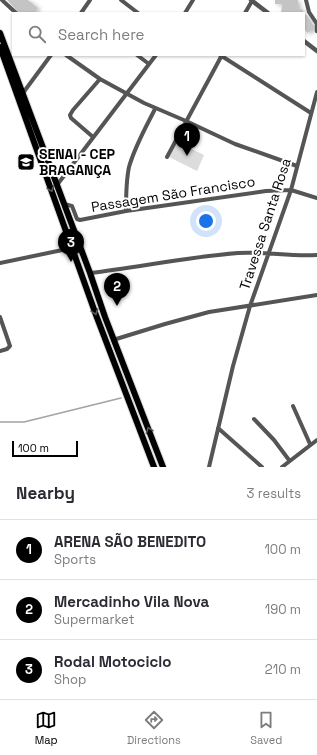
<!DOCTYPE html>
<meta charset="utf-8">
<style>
:root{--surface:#fff;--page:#f2f2f3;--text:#2b2b33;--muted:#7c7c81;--line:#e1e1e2;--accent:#000}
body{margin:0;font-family:"Space Grotesk",sans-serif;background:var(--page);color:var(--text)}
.scale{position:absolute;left:12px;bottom:10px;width:66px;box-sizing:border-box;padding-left:4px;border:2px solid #000;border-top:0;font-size:11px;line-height:14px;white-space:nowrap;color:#000;-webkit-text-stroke:3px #fff;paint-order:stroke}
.you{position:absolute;left:206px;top:221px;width:14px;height:14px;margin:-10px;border:3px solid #fff;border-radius:50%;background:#1a73e8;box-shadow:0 0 0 6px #1a73e833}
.badge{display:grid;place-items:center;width:26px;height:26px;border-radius:50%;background:var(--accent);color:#fff;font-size:13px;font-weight:700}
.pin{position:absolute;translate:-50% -33px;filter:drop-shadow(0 1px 2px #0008)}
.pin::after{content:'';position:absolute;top:21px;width:14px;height:12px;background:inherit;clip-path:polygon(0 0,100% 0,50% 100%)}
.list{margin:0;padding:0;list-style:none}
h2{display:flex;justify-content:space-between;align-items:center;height:52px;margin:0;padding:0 16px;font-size:17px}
h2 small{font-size:13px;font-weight:400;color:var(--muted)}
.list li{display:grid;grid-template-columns:26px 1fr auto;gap:12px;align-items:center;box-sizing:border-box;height:60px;padding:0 16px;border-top:1px solid var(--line)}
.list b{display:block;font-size:15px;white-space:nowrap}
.list p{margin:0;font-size:13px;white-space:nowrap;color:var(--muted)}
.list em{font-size:13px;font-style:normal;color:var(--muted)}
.icon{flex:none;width:22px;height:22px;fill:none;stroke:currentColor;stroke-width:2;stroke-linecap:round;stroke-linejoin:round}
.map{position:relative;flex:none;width:317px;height:467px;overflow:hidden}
.search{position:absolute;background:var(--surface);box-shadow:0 1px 3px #0004;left:12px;right:12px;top:12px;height:44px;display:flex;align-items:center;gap:10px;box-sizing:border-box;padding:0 14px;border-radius:0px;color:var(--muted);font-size:15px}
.sheet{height:232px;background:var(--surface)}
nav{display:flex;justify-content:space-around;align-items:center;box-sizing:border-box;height:56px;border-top:1px solid var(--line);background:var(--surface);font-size:11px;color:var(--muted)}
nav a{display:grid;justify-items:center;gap:2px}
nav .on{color:var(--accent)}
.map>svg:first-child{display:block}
.green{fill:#dcdcdc}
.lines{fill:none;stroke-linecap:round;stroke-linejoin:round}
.stream{stroke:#a3a3a3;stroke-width:1.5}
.building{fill:#c4c4c4;filter:url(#shadow)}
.primary-casing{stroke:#dbdbdb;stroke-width:8}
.minor{stroke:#555;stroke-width:4}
.tertiary{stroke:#555;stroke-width:4.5}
.primary{stroke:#000;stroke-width:6}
.oneway{stroke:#595959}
.labels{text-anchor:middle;stroke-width:4;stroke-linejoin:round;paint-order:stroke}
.poi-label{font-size:14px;font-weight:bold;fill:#000;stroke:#fff;text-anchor:start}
.street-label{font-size:14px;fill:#000;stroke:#fff}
</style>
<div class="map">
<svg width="317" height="467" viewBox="0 0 317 467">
<defs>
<filter id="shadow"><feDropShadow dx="2.5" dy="1.5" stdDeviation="2" flood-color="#0004"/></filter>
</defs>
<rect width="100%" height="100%" fill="#fff"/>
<path class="green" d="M177,142l27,13 -7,16 -28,-14z"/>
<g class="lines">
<path class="stream" d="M0,422h24l97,-24"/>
</g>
<path class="building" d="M7,0h21l10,8 -3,5h-16z
M275,0h23v8l4,1 2,4h-23l1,-9h-7z
M304,14l3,1 6,10v5l-6,3 -3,-5z"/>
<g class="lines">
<g class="primary-casing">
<path id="primary" d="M0,33l90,240 15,44 58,150
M0,47l96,268 58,152"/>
</g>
<path class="minor" d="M2,0l14,13
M121,0l17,13
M306,0l3,12 8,12
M81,13l9,-13
M185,13l8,-13
M245,13l7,-12
M66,55l34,24 44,24 42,18 49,23 62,22
M137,55l12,9
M220,55l91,58
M23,93l28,-38
M93,137l-22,-19 -1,-3 3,-5 27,-31
M167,157l55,-102
M57,185l99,-130
M64,204l8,2 5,13 3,1 46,-9 140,-20 25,-1 26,8
M126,211c0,-15 0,-30 3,-44 6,-21 17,-40 26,-58
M0,263l72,-15
M90,273c49,-6 98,-16 148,-20 27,-2 52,4 79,2
M0,317l10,29 -3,3 -7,2
M113,340l52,-16 44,-12 108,-17
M293,406l17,38
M254,419l20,21 15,20
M218,428l44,39
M209,467l24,-101 17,-60 41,-116 26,-98
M282,467l35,-27"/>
<path class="tertiary" d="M251,0l17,13
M317,25v6
M304,41l13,10"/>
<use href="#primary" class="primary"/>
</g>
<defs><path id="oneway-chevron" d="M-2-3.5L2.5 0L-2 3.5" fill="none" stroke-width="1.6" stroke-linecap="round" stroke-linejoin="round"/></defs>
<g class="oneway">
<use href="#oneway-chevron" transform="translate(51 189) rotate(70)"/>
<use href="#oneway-chevron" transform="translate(95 312) rotate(72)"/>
<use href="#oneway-chevron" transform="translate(149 430) rotate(-111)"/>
</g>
<defs>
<g id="university-square" transform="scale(0.9)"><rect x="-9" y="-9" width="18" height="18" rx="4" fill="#000" stroke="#fff"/><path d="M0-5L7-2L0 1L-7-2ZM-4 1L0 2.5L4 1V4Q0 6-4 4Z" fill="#fff"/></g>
</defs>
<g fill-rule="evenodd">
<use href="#university-square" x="26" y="162"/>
</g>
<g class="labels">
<g class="poi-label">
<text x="39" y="159">SENAI - CEP<tspan x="39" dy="16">BRAGANÇA</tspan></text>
</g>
<g class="street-label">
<text transform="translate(173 194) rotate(-9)" y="5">Passagem São Francisco</text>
<text transform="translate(265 224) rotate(-72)" y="5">Travessa Santa Rosa</text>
</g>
</g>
</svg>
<div class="scale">100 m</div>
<div class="you"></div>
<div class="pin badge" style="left:187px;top:156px">1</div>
<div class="pin badge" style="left:117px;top:306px">2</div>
<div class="pin badge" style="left:71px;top:262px">3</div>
<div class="search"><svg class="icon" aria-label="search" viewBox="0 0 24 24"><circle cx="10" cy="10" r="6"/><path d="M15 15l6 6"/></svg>Search here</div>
</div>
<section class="sheet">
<h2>Nearby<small>3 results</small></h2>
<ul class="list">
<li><span class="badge">1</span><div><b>ARENA SÃO BENEDITO</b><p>Sports</p></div><em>100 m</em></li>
<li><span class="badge">2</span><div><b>Mercadinho Vila Nova</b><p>Supermarket</p></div><em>190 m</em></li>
<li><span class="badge">3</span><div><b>Rodal Motociclo</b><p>Shop</p></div><em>210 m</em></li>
</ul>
</section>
<nav>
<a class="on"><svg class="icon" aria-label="map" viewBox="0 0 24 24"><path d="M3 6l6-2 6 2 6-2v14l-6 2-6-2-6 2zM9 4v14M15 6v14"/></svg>Map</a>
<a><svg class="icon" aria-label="directions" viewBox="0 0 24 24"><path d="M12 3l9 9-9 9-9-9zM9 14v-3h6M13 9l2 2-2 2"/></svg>Directions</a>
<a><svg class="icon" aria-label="saved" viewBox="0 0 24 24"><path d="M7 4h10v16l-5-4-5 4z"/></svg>Saved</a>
</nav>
